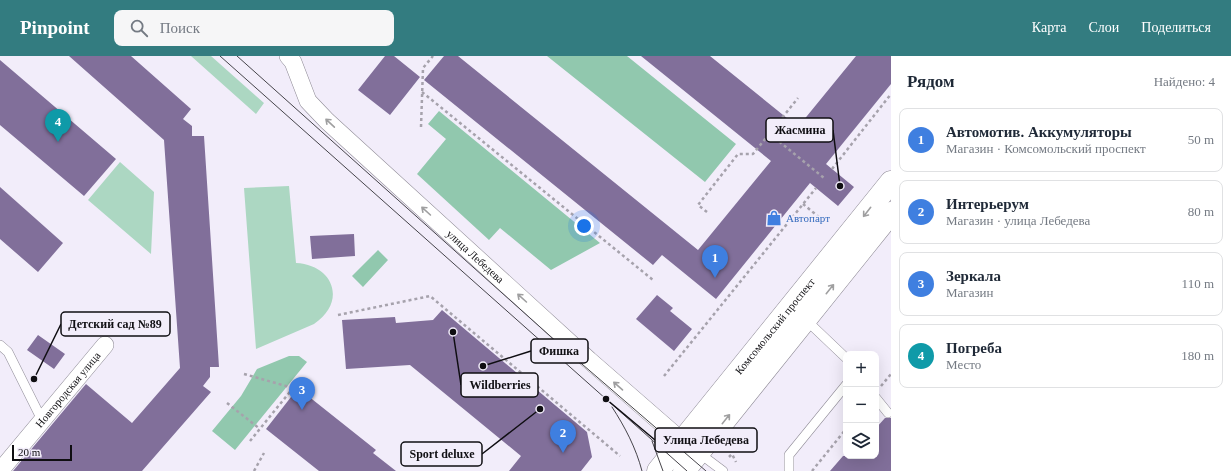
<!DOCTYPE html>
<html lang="ru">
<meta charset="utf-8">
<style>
:root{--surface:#fff;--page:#f6f6f7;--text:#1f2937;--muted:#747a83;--line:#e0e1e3;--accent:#337c80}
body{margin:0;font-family:"Times New Roman",serif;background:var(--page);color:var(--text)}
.controls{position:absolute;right:12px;bottom:12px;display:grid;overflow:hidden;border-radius:8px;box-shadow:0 4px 16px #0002}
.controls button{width:36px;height:36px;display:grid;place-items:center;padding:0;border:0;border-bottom:1px solid var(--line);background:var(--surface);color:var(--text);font:20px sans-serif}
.scale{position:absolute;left:12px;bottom:10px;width:60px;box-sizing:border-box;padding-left:4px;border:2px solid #0f0e12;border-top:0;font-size:11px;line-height:14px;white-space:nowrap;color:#0f0e12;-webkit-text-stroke:3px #f2edfa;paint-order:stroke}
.you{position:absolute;left:584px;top:170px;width:14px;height:14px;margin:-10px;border:3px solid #fff;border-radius:50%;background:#1a73e8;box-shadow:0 0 0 6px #1a73e833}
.badge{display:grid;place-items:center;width:26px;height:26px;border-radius:50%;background:var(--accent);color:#fff;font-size:13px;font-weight:700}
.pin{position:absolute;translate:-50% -33px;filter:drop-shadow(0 1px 2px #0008)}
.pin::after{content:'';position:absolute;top:21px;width:14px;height:12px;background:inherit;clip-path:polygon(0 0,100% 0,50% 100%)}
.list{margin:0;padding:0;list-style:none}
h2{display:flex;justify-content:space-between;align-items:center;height:52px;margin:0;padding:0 16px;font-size:17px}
h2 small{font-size:13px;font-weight:400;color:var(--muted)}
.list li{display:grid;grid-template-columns:26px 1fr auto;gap:12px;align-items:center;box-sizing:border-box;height:64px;margin:0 8px 8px;padding:0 8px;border:1px solid var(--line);border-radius:8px}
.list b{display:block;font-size:15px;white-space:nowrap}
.list p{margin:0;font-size:13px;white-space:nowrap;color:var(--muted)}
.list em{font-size:13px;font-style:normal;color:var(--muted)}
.icon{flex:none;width:22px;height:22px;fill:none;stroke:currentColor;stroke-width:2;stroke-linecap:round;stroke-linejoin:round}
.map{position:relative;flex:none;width:891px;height:415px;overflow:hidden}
header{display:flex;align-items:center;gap:24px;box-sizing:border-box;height:56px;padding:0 20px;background:var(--accent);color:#fff}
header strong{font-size:19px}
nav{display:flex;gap:22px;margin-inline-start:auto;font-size:14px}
.search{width:280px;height:36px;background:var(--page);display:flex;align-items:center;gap:10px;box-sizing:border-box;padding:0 14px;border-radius:8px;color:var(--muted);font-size:15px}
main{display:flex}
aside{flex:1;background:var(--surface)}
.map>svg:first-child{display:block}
.green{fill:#acd7c2}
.forest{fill:#91c8ae}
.building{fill:#816f9a}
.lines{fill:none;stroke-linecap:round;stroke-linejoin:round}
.service-casing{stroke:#8e8a95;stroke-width:10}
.minor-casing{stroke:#8e8a95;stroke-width:18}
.primary-casing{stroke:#8e8a95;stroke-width:23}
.path{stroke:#a6a2ac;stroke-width:2.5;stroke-dasharray:3 3;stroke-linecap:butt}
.service{stroke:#fff;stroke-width:9}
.minor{stroke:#fff;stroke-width:17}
.primary{stroke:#fff;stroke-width:22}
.tram{stroke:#46444a;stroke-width:1}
.oneway{stroke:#9f9fa0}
.labels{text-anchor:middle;stroke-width:3.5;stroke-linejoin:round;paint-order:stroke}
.shop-label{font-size:11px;fill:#366cbe;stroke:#f2edfa;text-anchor:start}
.street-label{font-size:11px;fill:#0f0e12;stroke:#f2edfa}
.leader{fill:none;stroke:#0f0e12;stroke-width:1.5}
.callout-dot{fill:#0f0e12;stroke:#f2edfa;stroke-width:1.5}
.callout{fill:#f2edfa;stroke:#0f0e12;stroke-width:1.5}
.callout-label{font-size:12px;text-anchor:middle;font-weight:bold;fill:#0f0e12}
</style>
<header>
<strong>Pinpoint</strong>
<div class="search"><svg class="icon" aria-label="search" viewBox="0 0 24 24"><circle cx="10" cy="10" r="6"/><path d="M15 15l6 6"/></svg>Поиск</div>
<nav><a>Карта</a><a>Слои</a><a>Поделиться</a></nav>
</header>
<main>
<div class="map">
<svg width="891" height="415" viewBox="0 0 891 415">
<rect width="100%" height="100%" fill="#f2edfa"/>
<path class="green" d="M191,0h20l53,47 -8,11z
M120,106l34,30 -3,62 -63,-54z
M289,130l7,77c38,2 51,39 18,61l-58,25 -12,-161z"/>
<path class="forest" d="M547,0h80l109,88 -31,38z
M439,55l161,132 -49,27 -51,-42 -11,12 -72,-66 29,-35 -18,-15z
M378,194l10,10 -25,27 -11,-11z
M289,300h10l8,6 -72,88 -23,-19 29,-35 16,-27z"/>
<path class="building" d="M69,0h62l60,53 -8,10 9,7v10h12l15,231h-9v10l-7,9 8,6 -69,79h-129l73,-87 46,39 48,-55 -16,-228z
M385,0h9l26,21 -30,38 -32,-25z
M444,0h14l240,194 73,-89 -130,-105h69l88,71 58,-71h35v28l-65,80 28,23 -16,19 -28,-23 -94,116 -54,-44 -9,10 -229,-185z
M0,4l116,99 -32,37 -84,-71z
M0,131l63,56 -25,29 -38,-33z
M354,178l1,22 -43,3 -2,-23z
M657,239l16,13 -3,3 22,18 -18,22 -38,-32z
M442,254l145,122 5,25 -11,14h-72l12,-15 -111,-91 -64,4 -4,-49 53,-3 1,6 37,-3z
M38,279l27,19 -11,15 -27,-19z
M298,332l78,62 -3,3 23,18h-77l-53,-42z
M885,362h6v53h-61l13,-15h33v-28z"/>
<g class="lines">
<g class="service-casing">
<path id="service" d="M805,263l41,39
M0,289l8,7 34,68
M876,342l12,15
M699,397l24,18
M789,415v-16l57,-70"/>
</g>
<g class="minor-casing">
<g id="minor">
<path id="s1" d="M288,0l5,6 15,39 19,20 262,239 93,81"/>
<path id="s2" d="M0,415l105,-126"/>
</g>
</g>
<g class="primary-casing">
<g id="primary">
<path id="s3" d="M658,415l233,-289"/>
<path d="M684,415l207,-258"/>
</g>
</g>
<path class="path" d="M422,36l231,188
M421,71l2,-59 10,-12
M770,78l54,44
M832,113l59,-75
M803,148l22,18
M707,156l-9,-7 40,-51h15l45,-56
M338,259l92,-19 190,160
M244,318l49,14
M664,320l152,-188
M881,330l10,-12
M227,347l33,26
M250,385l52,-64
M729,401l3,-3 4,8
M254,415l10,-18
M812,415l34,-42"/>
<use href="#service" class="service"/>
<use href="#minor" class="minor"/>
<use href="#primary" class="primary"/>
<path class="tram" d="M220,0l467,415
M237,0l331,296 138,119
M612,351c13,20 24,41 30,64
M652,385l11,30"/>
</g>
<defs><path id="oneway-shaft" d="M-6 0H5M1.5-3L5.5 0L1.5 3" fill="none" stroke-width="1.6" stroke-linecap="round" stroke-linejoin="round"/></defs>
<g class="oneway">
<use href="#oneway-shaft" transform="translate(330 67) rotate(-137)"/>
<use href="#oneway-shaft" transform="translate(426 155) rotate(-138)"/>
<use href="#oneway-shaft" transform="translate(867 156) rotate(128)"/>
<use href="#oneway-shaft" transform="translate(830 233) rotate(-51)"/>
<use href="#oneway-shaft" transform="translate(522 242) rotate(-138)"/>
<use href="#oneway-shaft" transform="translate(618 330) rotate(-139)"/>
<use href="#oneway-shaft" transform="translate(726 363) rotate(-51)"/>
</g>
<defs>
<g id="shop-bare" transform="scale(1.2)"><path d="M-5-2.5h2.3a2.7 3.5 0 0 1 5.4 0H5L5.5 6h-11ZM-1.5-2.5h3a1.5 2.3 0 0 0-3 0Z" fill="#3f7fe0" stroke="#f2edfa" stroke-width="2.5" paint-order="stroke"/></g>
</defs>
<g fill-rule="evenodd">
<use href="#shop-bare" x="774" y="162"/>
</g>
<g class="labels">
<g class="shop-label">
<text x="786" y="166">Автопарт</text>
</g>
<g class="street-label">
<text dy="4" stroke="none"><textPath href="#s1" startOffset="278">улица Лебедева</textPath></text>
<text dy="4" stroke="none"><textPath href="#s3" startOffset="186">Комсомольский проспект</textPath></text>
<text dy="4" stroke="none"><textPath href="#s2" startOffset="106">Новгородская улица</textPath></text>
</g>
</g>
<path class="leader" d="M840 130L833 74M34 323L61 268M483 310L531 295M453 276L461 329M606 343L655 384M540 353L482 398"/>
<g class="callout-dot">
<circle cx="840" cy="130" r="4"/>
<circle cx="34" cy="323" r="4"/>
<circle cx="483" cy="310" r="4"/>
<circle cx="453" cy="276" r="4"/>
<circle cx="606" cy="343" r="4"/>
<circle cx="540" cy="353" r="4"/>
</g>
<g class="callout">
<rect x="766" y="62" width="67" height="24" rx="4"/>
<rect x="61" y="256" width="109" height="24" rx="4"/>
<rect x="531" y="283" width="57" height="24" rx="4"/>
<rect x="461" y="317" width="77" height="24" rx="4"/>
<rect x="655" y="372" width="102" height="24" rx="4"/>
<rect x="401" y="386" width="81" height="24" rx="4"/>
</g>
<g class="callout-label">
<text x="800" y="78">Жасмина</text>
<text x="115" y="272">Детский сад №89</text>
<text x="559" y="299">Фишка</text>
<text x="500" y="333">Wildberries</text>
<text x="706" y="388">Улица Лебедева</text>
<text x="442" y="402">Sport deluxe</text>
</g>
</svg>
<div class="controls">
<button>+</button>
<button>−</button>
<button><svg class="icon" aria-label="layers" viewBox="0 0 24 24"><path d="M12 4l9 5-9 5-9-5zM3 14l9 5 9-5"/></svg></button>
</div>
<div class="scale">20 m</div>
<div class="you"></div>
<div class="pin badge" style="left:715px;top:222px;background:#3f7fe0">1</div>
<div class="pin badge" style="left:563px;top:397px;background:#3f7fe0">2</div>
<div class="pin badge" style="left:302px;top:354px;background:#3f7fe0">3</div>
<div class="pin badge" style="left:58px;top:86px;background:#0f9aa8">4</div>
</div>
<aside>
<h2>Рядом<small>Найдено: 4</small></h2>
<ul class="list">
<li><span class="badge" style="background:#3f7fe0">1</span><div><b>Автомотив. Аккумуляторы</b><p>Магазин · Комсомольский проспект</p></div><em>50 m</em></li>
<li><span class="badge" style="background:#3f7fe0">2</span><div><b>Интерьерум</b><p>Магазин · улица Лебедева</p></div><em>80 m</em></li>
<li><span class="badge" style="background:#3f7fe0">3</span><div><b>Зеркала</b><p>Магазин</p></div><em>110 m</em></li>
<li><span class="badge" style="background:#0f9aa8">4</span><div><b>Погреба</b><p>Место</p></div><em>180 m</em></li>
</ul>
</aside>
</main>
